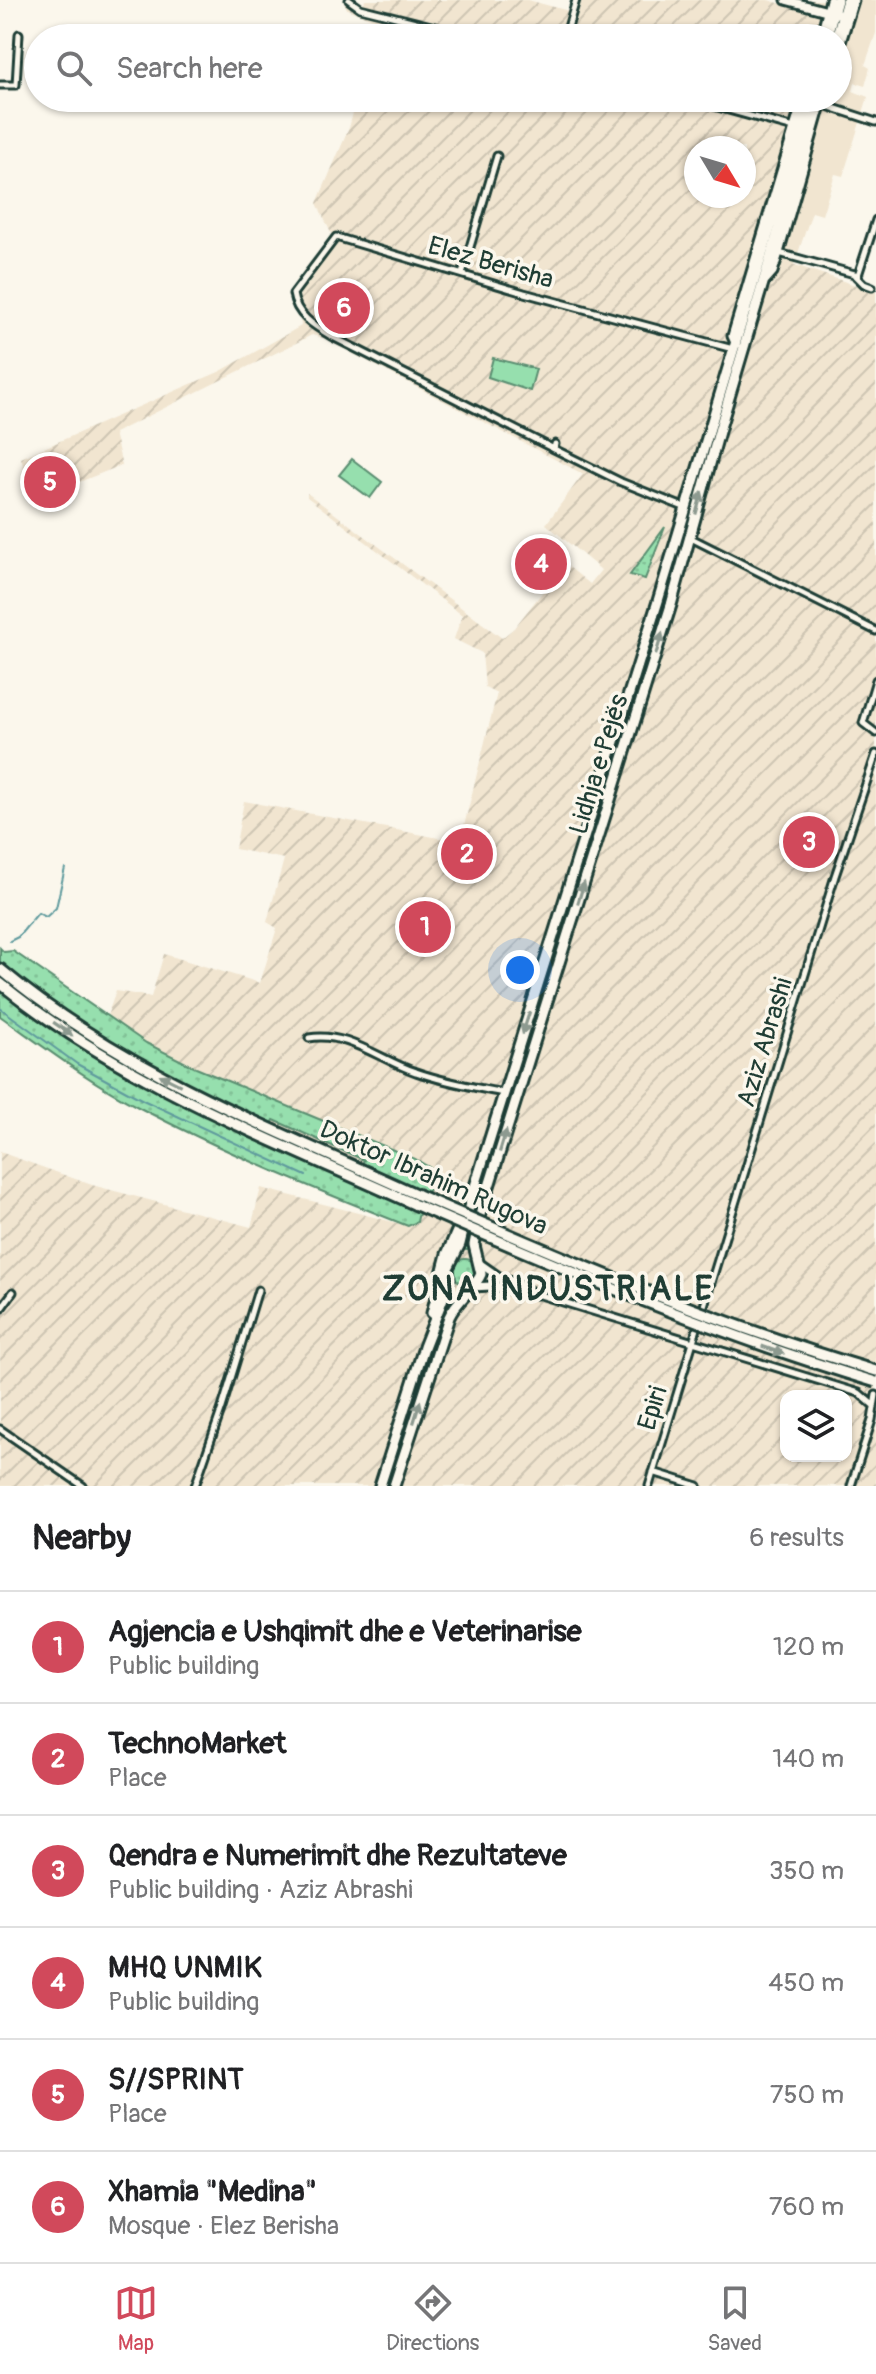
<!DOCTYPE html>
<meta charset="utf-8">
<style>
:root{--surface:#fff;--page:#f6f6f6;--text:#202124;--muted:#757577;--line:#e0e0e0;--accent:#d1495b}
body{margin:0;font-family:Pangolin,sans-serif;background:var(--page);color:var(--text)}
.controls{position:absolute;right:24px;bottom:24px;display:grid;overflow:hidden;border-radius:16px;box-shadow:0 2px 6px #0004}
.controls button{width:72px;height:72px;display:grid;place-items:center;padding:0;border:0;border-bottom:2px solid var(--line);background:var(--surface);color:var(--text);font:40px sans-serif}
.compass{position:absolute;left:684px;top:136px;width:72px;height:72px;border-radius:50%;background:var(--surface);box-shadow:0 2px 6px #0004;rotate:128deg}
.you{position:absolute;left:520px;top:970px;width:28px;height:28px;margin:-20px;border:6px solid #fff;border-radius:50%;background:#1a73e8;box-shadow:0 0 0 12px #1a73e833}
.badge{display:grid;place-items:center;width:52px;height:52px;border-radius:50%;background:var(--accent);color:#fff;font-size:26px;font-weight:700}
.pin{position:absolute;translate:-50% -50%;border:4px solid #fff;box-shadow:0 2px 8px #0006}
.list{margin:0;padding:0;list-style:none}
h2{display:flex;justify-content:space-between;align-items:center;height:104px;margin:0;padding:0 32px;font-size:34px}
h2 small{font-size:26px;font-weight:400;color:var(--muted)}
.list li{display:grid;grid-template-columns:52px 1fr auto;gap:24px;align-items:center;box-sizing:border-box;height:112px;padding:0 32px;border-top:2px solid var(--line)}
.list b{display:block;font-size:30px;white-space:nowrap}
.list p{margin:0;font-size:26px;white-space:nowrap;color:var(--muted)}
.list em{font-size:26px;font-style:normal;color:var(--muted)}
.icon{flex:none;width:44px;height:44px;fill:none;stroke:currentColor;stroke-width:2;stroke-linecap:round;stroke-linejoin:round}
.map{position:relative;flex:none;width:876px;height:1486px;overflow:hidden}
.search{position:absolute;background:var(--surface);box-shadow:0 2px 6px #0004;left:24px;right:24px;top:24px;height:88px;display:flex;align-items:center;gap:20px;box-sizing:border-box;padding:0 28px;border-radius:44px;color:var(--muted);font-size:30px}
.sheet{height:776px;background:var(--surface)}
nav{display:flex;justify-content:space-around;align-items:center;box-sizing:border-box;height:112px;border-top:2px solid var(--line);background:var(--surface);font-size:22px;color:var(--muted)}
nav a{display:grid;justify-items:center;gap:4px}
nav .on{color:var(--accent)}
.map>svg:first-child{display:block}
.built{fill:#f1e5d0}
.industrial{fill:url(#industrial-furrows);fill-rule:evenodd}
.green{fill:url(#green-dots);stroke:#5a8e71;stroke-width:2;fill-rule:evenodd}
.pitch{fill:#96dfae;stroke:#5a8e71;stroke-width:2}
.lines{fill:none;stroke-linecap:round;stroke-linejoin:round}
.stream{stroke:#5e9a9d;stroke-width:2}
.street-casing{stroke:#1f3d34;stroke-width:11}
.secondary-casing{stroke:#1f3d34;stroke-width:13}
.highway-casing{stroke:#1f3d34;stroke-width:15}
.street{stroke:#fbf7ec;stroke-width:5}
.secondary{stroke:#fbf7ec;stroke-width:7}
.highway{stroke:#fbf7ec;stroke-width:9}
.highway-bridge-casing{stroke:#1f3d34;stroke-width:15;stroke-linecap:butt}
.highway-bridge{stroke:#fbf7ec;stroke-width:9}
.oneway{fill:#8d9a90}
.labels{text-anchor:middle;stroke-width:7;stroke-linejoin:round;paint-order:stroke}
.street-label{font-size:26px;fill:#1f3d34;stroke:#fbf7ec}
.district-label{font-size:34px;font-weight:bold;letter-spacing:2px;fill:#1f3d34;stroke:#fbf7ec}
</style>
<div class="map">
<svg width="876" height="1486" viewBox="0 0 876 1486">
<defs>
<pattern id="industrial-furrows" width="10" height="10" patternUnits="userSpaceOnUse" patternTransform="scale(2)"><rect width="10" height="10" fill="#f1e5d0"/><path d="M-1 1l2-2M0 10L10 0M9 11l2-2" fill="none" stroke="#cec5b3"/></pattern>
<pattern id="green-dots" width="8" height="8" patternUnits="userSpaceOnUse" patternTransform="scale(2)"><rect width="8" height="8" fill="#96dfae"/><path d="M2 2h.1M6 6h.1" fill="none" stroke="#81c096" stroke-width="1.8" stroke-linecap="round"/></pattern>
</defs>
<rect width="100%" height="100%" fill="#fbf7ec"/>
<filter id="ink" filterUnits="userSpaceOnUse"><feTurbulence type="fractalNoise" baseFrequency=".0125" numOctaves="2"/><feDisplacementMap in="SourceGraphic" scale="16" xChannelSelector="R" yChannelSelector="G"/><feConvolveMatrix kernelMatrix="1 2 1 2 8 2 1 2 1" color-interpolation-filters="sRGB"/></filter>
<g filter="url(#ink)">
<path class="built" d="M796,0h80v33l-11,32 5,3 -5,18 -10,-3 -2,8 15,6 -25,79 -8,-2 -13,41 -10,-3 -18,53 -26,-9 45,-158h25v-60h-8l6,-18 -41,-14z"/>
<path class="industrial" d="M343,0h13l8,3 1,-3h163l48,13 4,-13h188l68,19 -6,19h-457l4,-17 -30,-12z
M357,98h456l-45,158 108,36v1194h-876v-334l92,33 159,42 10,-39 140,36 -147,-63 -117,-55 -51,-32 30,-83 35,6 13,-43 96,29 17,-55 -10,-6 17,-63 -49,-10 9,-48 216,41 37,-149 -12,-6 -3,-34 -28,-14 8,-24 -155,-118v-4l195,145 12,-10 51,-64 25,20 11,-14 -55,-46 37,-50 -260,-136 -11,-3 -198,98 8,32 -88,35 -13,-42 200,-87 80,-45 -3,-25 3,-12 35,-45 -19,-41 32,-75zM696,148h48v48h-48zM786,1396h60v60h-60z"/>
<path class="green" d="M665,527l-20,52 -15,-4z
M655,623l-24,80 -1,11 -142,452 -17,63 -1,21h-9l21,-75z
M0,948l4,4 9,-1 133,92 50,25 219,91 17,10c0,23 -12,33 -15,53l-9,4c-91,-36 -183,-73 -270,-119 -48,-25 -94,-60 -138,-91zM274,1120l90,40 -10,22 -91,-39z
M453 1271a12 12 0 1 1 24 0a12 12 0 1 1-24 0Z"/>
<path class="pitch" d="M493,358l43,11 -6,22 -42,-14z
M352,459l30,23 -12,16 -31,-23z"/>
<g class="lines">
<path class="stream" d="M10,941l8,-4 20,-24 8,4 10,-9 9,-40
M0,1008l77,56 66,36 163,76"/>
<g class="street-casing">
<path id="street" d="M349,0l11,8 119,30
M565,38l11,-38
M0,85h16l3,-51
M685,98l109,30
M821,104l55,18
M779,253l79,22 18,-55
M462,274l35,-118
M856,276l8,8 8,3
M555,444l-1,5 67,33 65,26
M554,449l-223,-113c-17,-10 -35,-21 -38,-42l43,-57 188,56 209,56
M691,538l185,93
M876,680l-13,43 13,10
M309,1038c38,-7 73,23 107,34 28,10 58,15 87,21
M537,1294l322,99 14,12
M0,1310l13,-18
M0,1429l83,57
M653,1472l45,14
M195,1486l27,-78 36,-118
M649,1486l186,-610 41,-122
M851,1486l21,-66 4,-25"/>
</g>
<g class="secondary-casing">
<path id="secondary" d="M786,0l52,14
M820,38l10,-38
M838,52l16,-52
M766,280l7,-8 6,-19 44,-155
M736,345l-4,-9 71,-238
M479,1263l20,14 29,13
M472,1287l19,-1 46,8"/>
</g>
<g class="highway-casing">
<path id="highway" d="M826,38l11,-38
M836,38l11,-38
M0,969c123,103 274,160 418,226
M0,983c123,100 273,157 416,222
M432,1313l15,-59 15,-34
M380,1486l44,-139 21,-54 4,-15 -1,-10 12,-24 11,-45 187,-598 151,-503
M394,1486l55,-169c8,-18 26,-28 32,-43l-7,-29 6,-30 191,-610 49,-177 98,-330"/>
</g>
<use href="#street" class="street"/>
<use href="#secondary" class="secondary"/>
<use href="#highway" class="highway"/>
<g class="highway-bridge-casing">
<path id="highway-bridge" d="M418,1195c151,66 301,130 458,176
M416,1205c151,66 302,130 460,177"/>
</g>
<use href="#highway-bridge" class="highway-bridge"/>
</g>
<defs><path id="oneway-solid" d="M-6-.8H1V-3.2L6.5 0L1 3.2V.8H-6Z" transform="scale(2)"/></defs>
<g class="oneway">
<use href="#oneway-solid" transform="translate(699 503) rotate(-74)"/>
<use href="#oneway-solid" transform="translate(659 644) rotate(-73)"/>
<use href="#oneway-solid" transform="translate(581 893) rotate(-73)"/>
<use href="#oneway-solid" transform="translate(526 1023) rotate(108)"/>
<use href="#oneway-solid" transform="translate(63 1029) rotate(35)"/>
<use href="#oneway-solid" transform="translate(170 1080) rotate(-153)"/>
<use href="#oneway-solid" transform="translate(503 1141) rotate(-73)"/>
<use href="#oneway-solid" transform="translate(773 1350) rotate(19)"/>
<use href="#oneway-solid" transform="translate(417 1412) rotate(-73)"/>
</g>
</g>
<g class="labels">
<g class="street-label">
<text transform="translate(491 262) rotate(16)" y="9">Elez Berisha</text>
<text transform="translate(598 764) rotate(-73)" y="9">Lidhja e Pejës</text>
<text transform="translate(764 1042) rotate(-73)" y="9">Aziz Abrashi</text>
<text transform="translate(434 1177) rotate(24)" y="9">Doktor Ibrahim Rugova</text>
<text transform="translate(652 1408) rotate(-73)" y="9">Epiri</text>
</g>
<g class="district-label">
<text x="548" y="1300">ZONA INDUSTRIALE</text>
</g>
</g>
</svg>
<div class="controls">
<button><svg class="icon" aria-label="layers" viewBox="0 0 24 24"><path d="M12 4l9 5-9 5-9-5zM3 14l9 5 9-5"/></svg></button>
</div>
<svg class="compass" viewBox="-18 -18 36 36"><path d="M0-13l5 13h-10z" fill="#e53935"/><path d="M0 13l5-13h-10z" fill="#757577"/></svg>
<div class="you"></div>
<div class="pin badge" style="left:425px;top:927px">1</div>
<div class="pin badge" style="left:467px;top:854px">2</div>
<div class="pin badge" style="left:809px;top:842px">3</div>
<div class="pin badge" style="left:541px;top:564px">4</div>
<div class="pin badge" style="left:50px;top:482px">5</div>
<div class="pin badge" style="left:344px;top:308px">6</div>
<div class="search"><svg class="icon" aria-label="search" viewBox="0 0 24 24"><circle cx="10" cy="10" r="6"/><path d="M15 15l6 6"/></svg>Search here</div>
</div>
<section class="sheet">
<h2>Nearby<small>6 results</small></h2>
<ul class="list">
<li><span class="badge">1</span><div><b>Agjencia e Ushqimit dhe e Veterinarise</b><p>Public building</p></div><em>120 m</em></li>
<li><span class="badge">2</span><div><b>TechnoMarket</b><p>Place</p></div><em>140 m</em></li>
<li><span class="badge">3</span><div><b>Qendra e Numerimit dhe Rezultateve</b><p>Public building · Aziz Abrashi</p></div><em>350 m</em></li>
<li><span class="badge">4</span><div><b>MHQ UNMIK</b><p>Public building</p></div><em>450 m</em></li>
<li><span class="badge">5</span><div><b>S//SPRINT</b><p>Place</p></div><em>750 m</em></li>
<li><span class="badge">6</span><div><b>Xhamia &quot;Medina&quot;</b><p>Mosque · Elez Berisha</p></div><em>760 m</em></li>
</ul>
</section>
<nav>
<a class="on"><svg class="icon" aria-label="map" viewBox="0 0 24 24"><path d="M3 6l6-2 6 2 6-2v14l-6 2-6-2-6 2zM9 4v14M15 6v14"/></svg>Map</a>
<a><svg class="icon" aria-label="directions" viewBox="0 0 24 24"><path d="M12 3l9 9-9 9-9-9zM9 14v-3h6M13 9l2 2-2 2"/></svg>Directions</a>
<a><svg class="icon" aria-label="saved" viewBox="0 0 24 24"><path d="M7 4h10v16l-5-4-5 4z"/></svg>Saved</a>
</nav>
